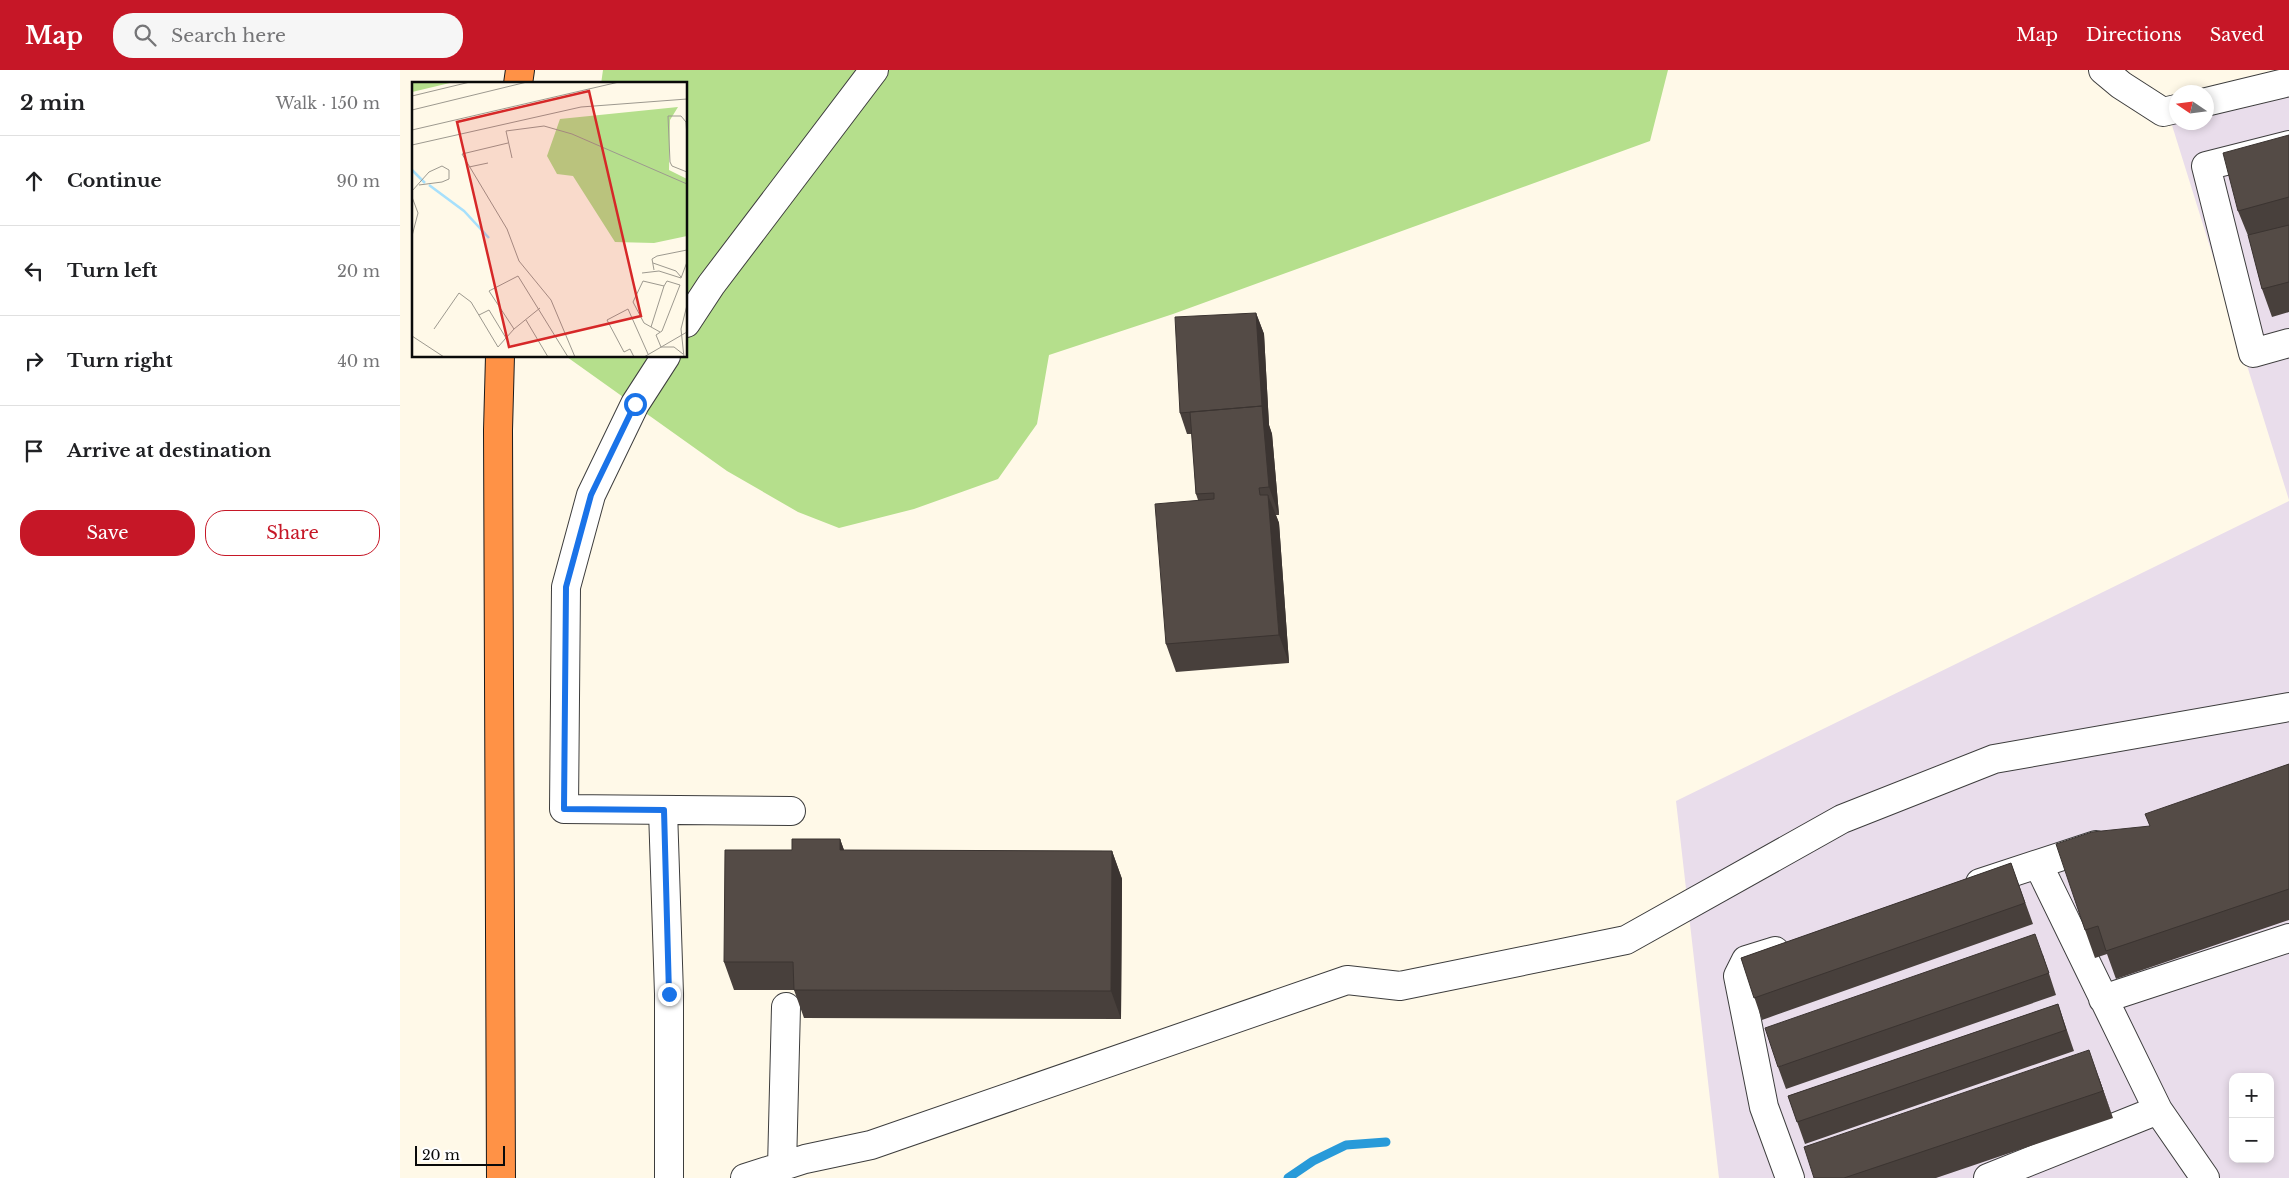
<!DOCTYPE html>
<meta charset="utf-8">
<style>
:root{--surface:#fff;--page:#f6f6f6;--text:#202124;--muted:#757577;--line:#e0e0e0;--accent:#c61727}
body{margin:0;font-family:"Libre Baskerville",serif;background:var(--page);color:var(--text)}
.controls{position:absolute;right:15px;bottom:15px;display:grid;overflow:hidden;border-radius:10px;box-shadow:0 2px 8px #0003}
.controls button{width:45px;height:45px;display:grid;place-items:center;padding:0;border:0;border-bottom:1px solid var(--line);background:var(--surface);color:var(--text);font:25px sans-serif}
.compass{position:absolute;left:1769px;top:15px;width:45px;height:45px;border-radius:50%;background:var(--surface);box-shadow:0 2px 8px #0003;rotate:283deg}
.scale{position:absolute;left:15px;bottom:12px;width:90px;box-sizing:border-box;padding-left:5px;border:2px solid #0a0a0a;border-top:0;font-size:14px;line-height:18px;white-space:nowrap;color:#0a0a0a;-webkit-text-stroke:4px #fff;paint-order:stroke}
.stop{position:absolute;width:15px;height:15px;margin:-11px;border:4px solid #1a73e8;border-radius:50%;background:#fff}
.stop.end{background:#1a73e8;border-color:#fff;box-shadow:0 1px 5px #0008}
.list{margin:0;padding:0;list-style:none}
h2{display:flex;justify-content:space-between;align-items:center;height:65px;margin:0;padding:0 20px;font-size:21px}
h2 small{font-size:16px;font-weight:400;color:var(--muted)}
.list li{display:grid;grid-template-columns:32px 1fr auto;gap:15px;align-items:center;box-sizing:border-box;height:90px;padding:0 20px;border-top:1px solid var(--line)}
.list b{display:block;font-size:19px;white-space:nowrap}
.list em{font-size:16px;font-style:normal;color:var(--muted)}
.actions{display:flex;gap:10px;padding:15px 20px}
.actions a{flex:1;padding:11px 0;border:1px solid var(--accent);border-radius:20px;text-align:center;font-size:18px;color:var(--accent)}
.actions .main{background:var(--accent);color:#fff}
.icon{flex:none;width:28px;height:28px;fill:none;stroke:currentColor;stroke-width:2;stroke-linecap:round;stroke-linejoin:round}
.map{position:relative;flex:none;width:1889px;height:1108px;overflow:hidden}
header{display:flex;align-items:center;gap:30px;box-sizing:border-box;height:70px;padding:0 25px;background:var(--accent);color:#fff}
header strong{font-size:24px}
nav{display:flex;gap:28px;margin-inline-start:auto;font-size:18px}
.search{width:350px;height:45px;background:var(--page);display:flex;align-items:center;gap:12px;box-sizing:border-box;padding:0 18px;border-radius:20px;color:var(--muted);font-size:19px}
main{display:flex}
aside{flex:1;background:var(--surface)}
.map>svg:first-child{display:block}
.industrial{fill:#e9ddeb;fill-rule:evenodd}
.forest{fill:#b5df8c}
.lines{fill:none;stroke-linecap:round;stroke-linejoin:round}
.stream{stroke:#289ad9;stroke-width:9}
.minor-casing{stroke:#3d3d3d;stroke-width:30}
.highway-casing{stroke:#1b1b1b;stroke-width:30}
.minor{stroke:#fff;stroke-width:28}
.highway{stroke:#ff9246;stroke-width:28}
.wall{fill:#48403c}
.shaded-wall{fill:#3b3431}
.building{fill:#544b46;stroke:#3b3431}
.route{stroke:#1a73e8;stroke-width:6}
.inset-river{fill:none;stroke:#a7e0fc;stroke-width:2.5}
.inset-road{fill:none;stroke:#9d998f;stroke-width:1}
.view{fill:#d62828;fill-opacity:0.15;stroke:#d62828;stroke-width:2.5}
.inset-edge{fill:none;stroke:#0a0a0a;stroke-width:2.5}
</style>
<header>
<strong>Map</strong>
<div class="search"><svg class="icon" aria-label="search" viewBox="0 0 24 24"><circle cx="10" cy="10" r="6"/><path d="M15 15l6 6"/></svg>Search here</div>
<nav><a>Map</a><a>Directions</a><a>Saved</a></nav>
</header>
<main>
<aside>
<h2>2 min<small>Walk · 150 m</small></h2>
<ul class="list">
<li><svg class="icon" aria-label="ahead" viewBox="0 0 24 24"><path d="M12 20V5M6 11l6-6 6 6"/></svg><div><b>Continue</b></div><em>90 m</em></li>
<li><svg class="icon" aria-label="left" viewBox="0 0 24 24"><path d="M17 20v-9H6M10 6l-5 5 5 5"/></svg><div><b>Turn left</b></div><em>20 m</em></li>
<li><svg class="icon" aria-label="right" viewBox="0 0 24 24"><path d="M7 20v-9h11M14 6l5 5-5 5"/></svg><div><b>Turn right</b></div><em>40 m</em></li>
<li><svg class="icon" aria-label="arrive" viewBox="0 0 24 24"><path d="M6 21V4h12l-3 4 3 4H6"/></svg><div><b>Arrive at destination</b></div></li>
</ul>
<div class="actions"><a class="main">Save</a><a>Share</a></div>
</aside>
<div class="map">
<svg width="1889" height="1108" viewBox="0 0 1889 1108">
<rect width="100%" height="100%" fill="#fff9e8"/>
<path class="industrial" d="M1889,1v429l-123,-394 10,16h30l1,-28z
M1889,431v677h-570l-43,-377zM1833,1007h37v82h-37z"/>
<path class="forest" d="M203,0h1065l-18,71 -477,173 -124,41 -12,69 -39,55 -84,30 -75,19 -41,-16 -71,-41 -160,-114 119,-1v-272h-85z"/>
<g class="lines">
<path class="stream" d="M888,1108l25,-17 33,-16 40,-3"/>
<g class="minor-casing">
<path id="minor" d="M1703,0l18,15 42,27 13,-3
M1806,32l83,-20
M1889,75l-83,21 47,187 36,-10
M286,253l25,-38 163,-215
M266,286l-31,48 -44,91 -25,92 -2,222 227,2
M263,740l6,184v184
M1638,794l120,246
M1580,813l116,-38
M1375,881l-29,9 -8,16 26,131 26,71
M1703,929l186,-61
M382,1097l4,-160
M345,1108l60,-19 66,-14 476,-165 53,6 226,-46 216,-121 152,-60 295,-52
M1588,1108l170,-68 47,68"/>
</g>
<g class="highway-casing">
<path id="highway" d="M118,14l2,-14
M100,286l-2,74 3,748"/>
</g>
<use href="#minor" class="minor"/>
<use href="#highway" class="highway"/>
</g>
<path class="wall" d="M1889,65v177l-17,5 -10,-28 -13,-51 -11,-27z
M856,243l8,21 5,91 3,9 7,81h-3l3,8 10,140 -113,9 -10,-28 32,-144 -2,-6 -4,-60h-5l-7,-21z
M1889,694v156l-173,59 -9,-25 -12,4 -10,-28 64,-104z
M440,769l4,11 268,1 10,28 -1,140 -317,-1 -10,-28h-60l-10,-28 68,-112z
M1611,793l22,61 -271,96 -21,-62z
M1643,885l13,40 -270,94 -8,-22z
M1658,934l16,47 -269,93 -17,-48z
M1699,1008l14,40 -177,60h-122z"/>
<path class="shaded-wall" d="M856,243l8,21 5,91 3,9 7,81 -10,-28 -7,-79z
M868,425l11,28 10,140 -10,-28z
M440,769l10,28 -10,-17z
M712,781l10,28 -1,140 -10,-28z
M1689,980l10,28 14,40 -10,-27z"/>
<path class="building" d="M1889,65v62l-51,14 -15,-58z
M1889,155v57l-27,7 -14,-54z
M856,243l6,93 -82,7 -5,-96z
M862,336l7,81 -10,1 1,7h8l11,140 -113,9 -11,-140 59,-5v-6l-18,1 -6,-82z
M1889,694v125l-183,62 -8,-25 -13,4 -29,-86 36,-12 58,-6 -5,-12z
M392,769h48v11l272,1 -1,140 -317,-1 -1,-28h-69l1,-112h67z
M1611,793l14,40 -271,95 -13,-40z
M1635,864l14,39 -271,94 -13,-39z
M1658,934l8,26 -269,92 -9,-26z
M1689,980l14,41 -259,87h-30l-10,-31z"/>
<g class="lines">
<path class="route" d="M235,334l-44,91 -25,92 -2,222 100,1 5,184"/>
</g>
<g transform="translate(12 12)">
<rect width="275" height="275" fill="#fff9e8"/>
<path d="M0,0h42l-42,10zM266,25l-8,13 -1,50 18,9v57l-33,7 -39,-1 -42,-66 -16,-2 -10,-18 13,-37z" fill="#b5df8c"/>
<path class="inset-river" d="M0,88l13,13M17,103l35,26 25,27"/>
<path class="inset-road" d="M0,14l58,-14M0,28l115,-28M0,48l207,-48M275,55l-1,-15 -5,-6h-13l2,46 2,4 15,6M96,61l-46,11 45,75 12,32 32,39 24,57M0,63l169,-38 106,-8M100,76l-6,-27 38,-5 28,8 115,50M57,85l19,-4M0,109l17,-19 13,-6 7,4v9l-7,3 -23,3M0,115l6,16 -6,23M241,181l23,8 5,6M242,188l-2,-11 5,-3 30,-6M230,191l17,-2 22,7M269,196l6,-16M67,233l10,-5 17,28M114,238l22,37M239,245l13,-41M22,247l25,-36 12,9 27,45 16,-18 -25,-38 29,-15 50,81M102,247l26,-21M248,250l-16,-9 -11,-21 10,-21 21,5 3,-5 13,4 -18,46 -6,4 5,12M0,254l32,21M249,265h13l9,7M222,275l-4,-8 -6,3 -17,-32 21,-11 20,45M232,275l43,-25M272,275l-3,-28 6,-24"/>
<path class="view" d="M177,9l52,225 -132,31 -52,-225z"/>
<rect width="275" height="275" class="inset-edge"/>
</g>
</svg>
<div class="controls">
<button>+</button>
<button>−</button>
</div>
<svg class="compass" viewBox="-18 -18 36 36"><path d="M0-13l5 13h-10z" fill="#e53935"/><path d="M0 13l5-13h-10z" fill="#757577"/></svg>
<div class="scale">20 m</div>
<div class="stop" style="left:235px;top:334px"></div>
<div class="stop end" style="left:269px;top:924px"></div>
</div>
</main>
